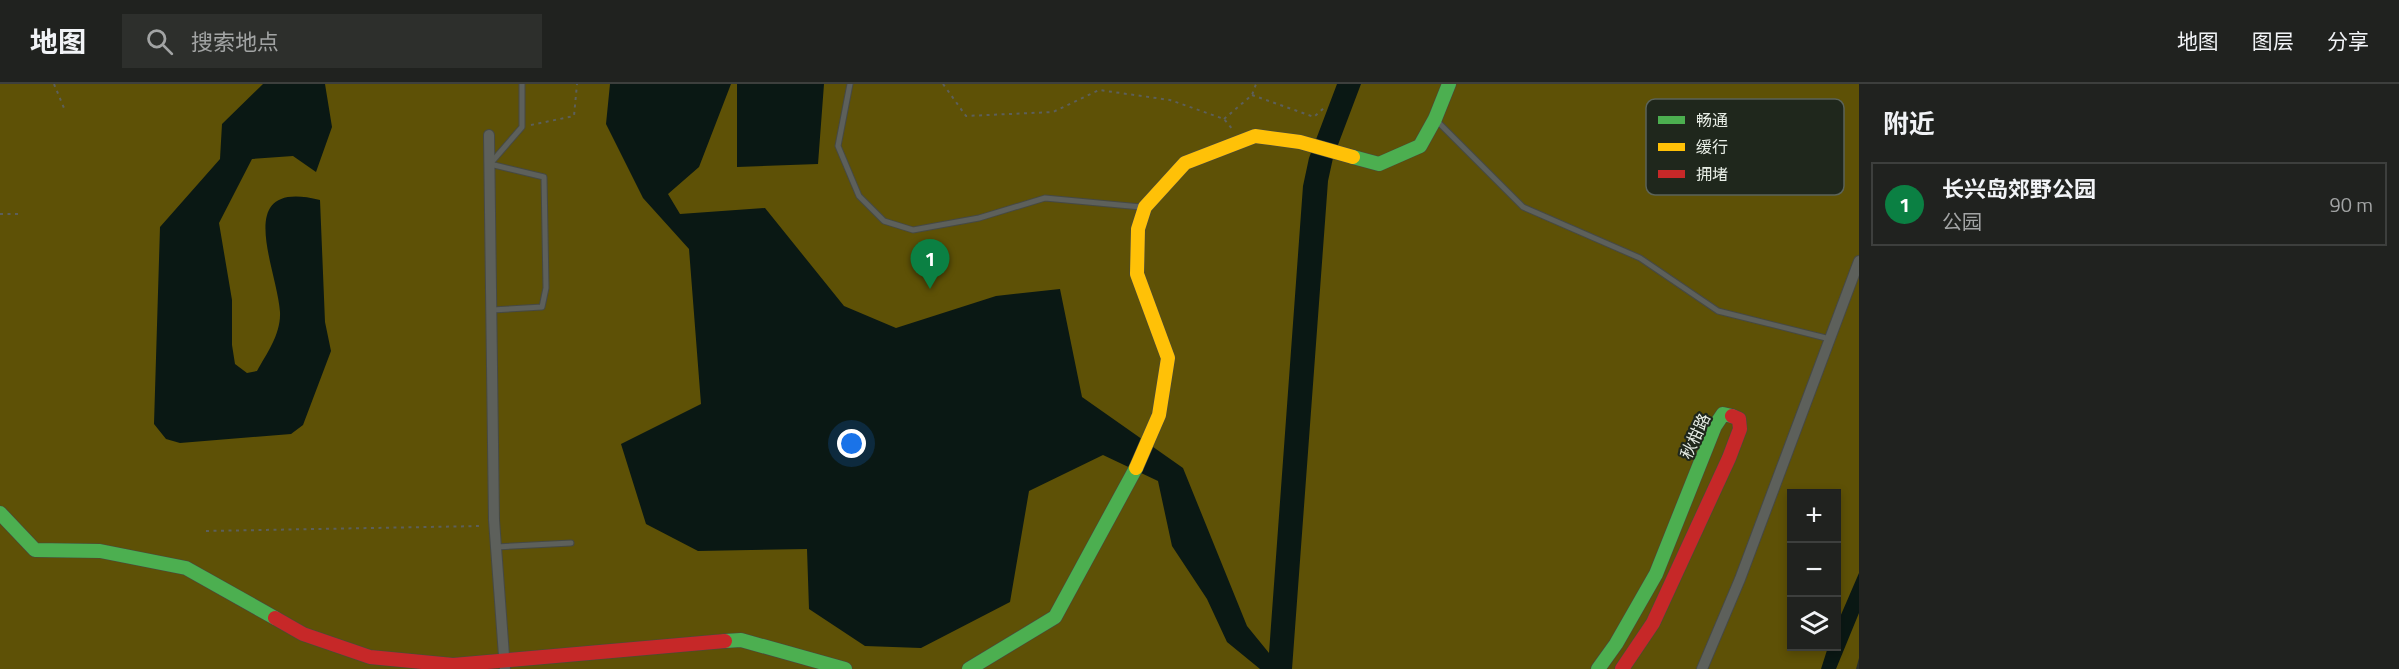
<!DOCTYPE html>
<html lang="zh">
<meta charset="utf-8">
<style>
:root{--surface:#20221f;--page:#2d2f2c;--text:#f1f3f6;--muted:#a2a4a4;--line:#3d3f3d;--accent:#0b8043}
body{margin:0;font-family:"Titillium Web","Noto Sans SC",sans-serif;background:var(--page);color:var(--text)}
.controls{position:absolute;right:18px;bottom:18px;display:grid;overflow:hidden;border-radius:0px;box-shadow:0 3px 9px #0003}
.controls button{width:54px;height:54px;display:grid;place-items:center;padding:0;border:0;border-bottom:2px solid var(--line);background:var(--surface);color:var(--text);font:30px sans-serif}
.you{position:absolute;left:852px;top:360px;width:21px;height:21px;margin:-15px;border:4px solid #fff;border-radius:50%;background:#1a73e8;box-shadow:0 0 0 9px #1a73e833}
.badge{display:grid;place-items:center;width:39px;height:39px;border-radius:50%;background:var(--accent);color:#fff;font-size:20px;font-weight:700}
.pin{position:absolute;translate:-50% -50px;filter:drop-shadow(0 2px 3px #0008)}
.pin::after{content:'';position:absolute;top:32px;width:21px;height:18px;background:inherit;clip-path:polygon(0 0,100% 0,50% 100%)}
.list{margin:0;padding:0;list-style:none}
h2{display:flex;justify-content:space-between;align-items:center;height:78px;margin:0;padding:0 24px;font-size:26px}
h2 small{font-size:20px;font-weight:400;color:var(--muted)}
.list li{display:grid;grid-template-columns:39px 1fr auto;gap:18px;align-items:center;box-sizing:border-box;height:84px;margin:0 12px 12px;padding:0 12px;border:2px solid var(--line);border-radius:0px}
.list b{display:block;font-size:22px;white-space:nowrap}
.list p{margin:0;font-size:20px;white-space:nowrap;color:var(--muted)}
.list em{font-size:20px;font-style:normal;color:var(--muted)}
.icon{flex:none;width:33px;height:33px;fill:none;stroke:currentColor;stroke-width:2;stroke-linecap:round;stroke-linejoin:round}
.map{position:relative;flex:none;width:1859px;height:585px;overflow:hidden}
header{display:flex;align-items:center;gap:36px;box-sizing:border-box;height:84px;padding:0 30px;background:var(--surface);border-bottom:2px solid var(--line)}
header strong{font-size:28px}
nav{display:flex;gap:33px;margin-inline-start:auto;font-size:21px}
.search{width:420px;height:54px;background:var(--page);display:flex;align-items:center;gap:15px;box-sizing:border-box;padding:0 21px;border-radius:0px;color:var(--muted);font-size:22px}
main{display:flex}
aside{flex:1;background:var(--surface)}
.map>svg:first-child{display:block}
.green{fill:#5e5106;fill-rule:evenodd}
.water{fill:#0a1814}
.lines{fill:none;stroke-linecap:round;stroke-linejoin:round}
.lane-casing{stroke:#464944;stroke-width:7}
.street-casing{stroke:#464944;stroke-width:12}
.fast-casing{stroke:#464944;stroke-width:15}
.slow-casing{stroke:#464944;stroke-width:15}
.jam-casing{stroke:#464944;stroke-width:15}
.path{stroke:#5c5f5b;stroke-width:2;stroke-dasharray:3 4.5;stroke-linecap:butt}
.lane{stroke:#5d605b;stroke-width:5}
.street{stroke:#5d605b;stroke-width:10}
.fast{stroke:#4caf50;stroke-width:14}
.slow{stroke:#ffc107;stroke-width:14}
.jam{stroke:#c62828;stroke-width:14}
.labels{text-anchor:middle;stroke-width:4.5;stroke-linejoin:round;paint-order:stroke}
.street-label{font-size:16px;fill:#e8eee6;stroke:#1f271c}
.key{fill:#1f271c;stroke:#5b6359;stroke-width:1.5}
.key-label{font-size:16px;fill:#e8eee6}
</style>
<header>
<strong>地图</strong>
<div class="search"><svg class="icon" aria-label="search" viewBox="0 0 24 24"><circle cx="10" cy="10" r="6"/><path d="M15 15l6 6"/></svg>搜索地点</div>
<nav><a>地图</a><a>图层</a><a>分享</a></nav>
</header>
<main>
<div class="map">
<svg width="1859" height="585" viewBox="0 0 1859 585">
<rect width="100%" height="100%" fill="#2a2e29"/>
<path class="green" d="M0,0h1859v574l-3,11h-1856zM1792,410h44v152h-44z"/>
<path class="water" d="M263,0h62l7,43 -16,45 -23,-16 -41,3 -33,64 13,77v45l3,19 12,9 10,-2c10,-18 24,-37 23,-59 -3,-45 -49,-134 40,-112l5,122 6,29 -28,74 -12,9 -111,9 -14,-4 -12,-15 6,-197 60,-68 2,-35z
M610,0h121l-32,83 -31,27 12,20 85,-6 79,98 52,22 100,-32 64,-7 22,108 101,71 64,158 22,27 34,-467 6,-28 28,-74h24l-28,74 -5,23 -36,488h-32l-33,-27 -20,-43 -35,-53 -14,-65 -55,-26 -74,36 -19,111 -89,46 -56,-2 -56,-37 -2,-60 -109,2 -52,-27 -25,-80 80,-40 -12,-155 -46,-51 -37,-74z
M737,0h87l-6,80 -81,3z
M1859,489v40l-23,56h-15l7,-22 8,-1 1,-22z"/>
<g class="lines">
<g class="lane-casing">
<path id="lane" d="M850,0l-12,62 21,50 25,25 29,9 66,-12 66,-20 96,9
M1436,36l87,87 117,51 78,53 112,28
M492,226l50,-3 4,-19 -2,-111 -54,-13 32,-37v-43
M496,463l75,-4"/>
</g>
<g class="street-casing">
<path id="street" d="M489,51l5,385 11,149
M1702,585l38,-90 119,-318"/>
</g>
<g class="fast-casing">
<path id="fast" d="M1353,73l26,7 41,-18 15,-27 14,-35
M0,429l35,37 65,1 86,17 89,50
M725,557l16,-1 104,29
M969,585l86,-52 81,-149
M1598,585l18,-25 40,-70 59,-148 8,-12 9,2"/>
</g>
<g class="slow-casing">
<path id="slow" d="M1136,384l23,-53 9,-57 -31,-84 1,-45 7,-22 40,-44 70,-27 45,6 53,15"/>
</g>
<g class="jam-casing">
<path id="jam" d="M275,534l28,16 67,23 83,8 272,-24
M1622,585l31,-46 76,-165 11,-29 -1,-10 -7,-3"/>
</g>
<path class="path" d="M54,0l10,24
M943,0l23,32 87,-4 46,-22 71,10 54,19 9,11
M1252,11l62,22 11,-10
M1224,35l28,-24 4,-11
M531,41l43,-9 3,-32
M0,130h22
M206,447l276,-5"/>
<use href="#lane" class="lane"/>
<use href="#street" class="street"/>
<use href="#fast" class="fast"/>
<use href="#slow" class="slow"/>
<use href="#jam" class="jam"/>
</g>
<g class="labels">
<g class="street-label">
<text transform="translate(1695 352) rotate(-65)" y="6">秋柑路</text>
</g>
</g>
<rect x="1646" y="15" width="198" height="96" rx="9" class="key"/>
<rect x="1658" y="32" width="27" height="8" fill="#4caf50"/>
<rect x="1658" y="59" width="27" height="8" fill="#ffc107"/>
<rect x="1658" y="86" width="27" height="8" fill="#c62828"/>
<g class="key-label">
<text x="1696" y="42">畅通</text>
<text x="1696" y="69">缓行</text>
<text x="1696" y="96">拥堵</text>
</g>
</svg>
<div class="controls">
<button>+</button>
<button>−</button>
<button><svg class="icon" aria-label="layers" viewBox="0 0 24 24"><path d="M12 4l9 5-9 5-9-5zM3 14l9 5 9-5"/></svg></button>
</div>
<div class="you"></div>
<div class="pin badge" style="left:930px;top:205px">1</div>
</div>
<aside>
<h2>附近<small></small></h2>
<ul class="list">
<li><span class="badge">1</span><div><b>长兴岛郊野公园</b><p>公园</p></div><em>90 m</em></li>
</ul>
</aside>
</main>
